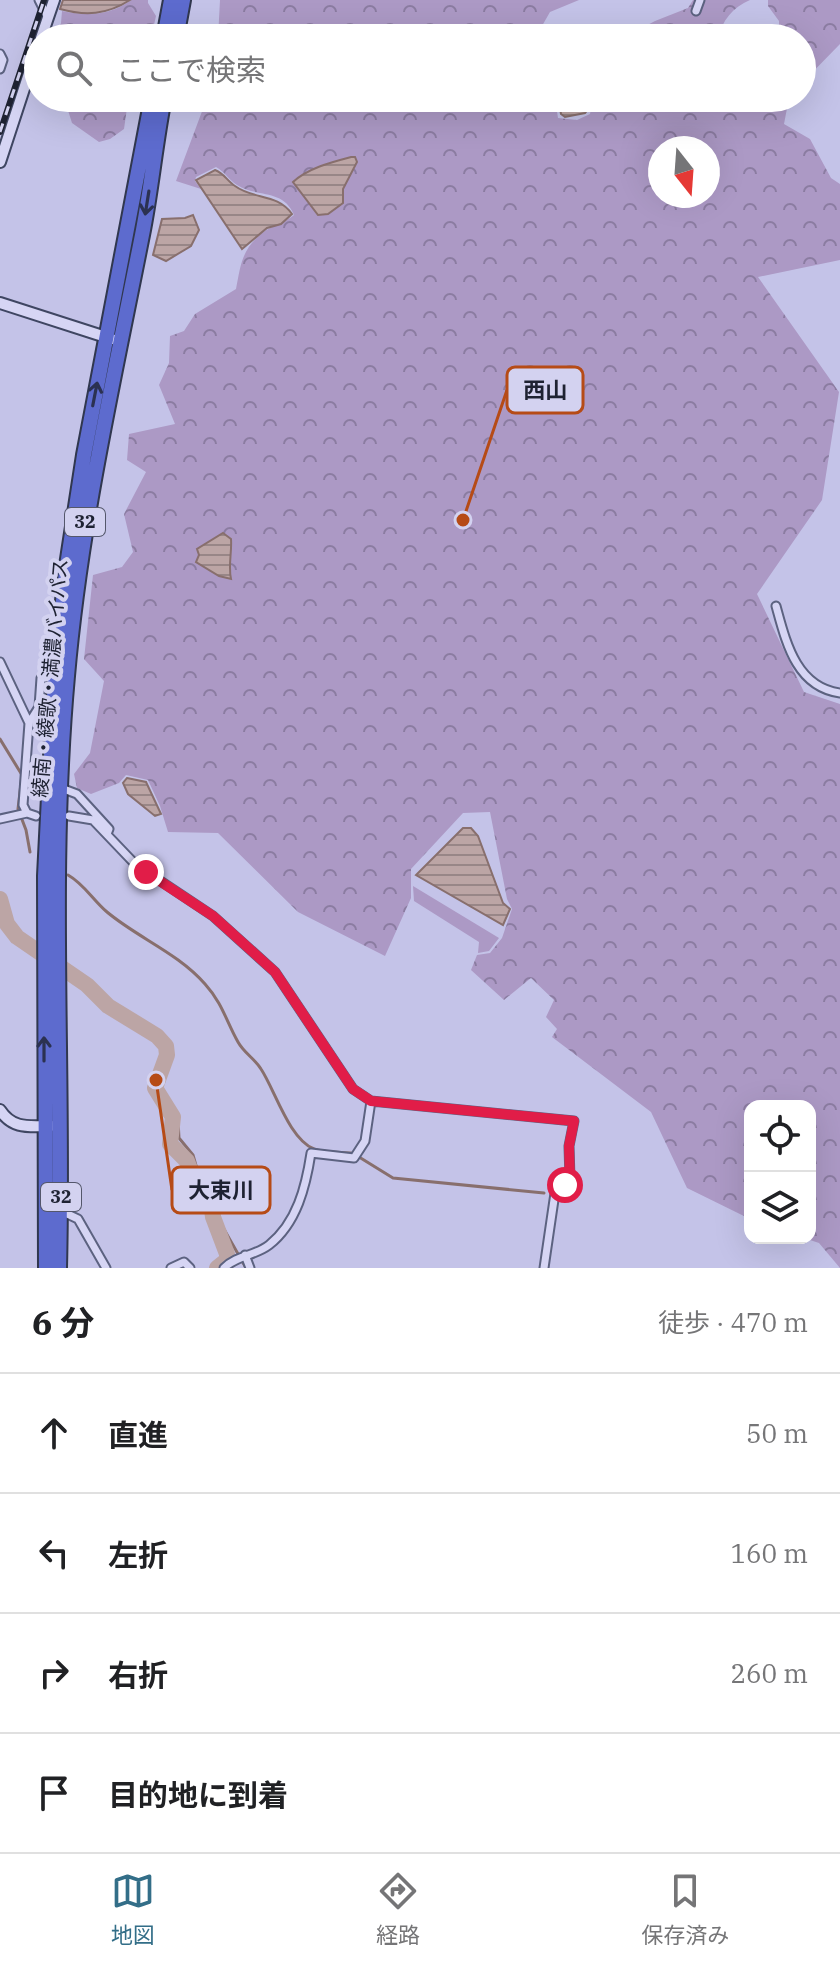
<!DOCTYPE html>
<html lang="ja">
<meta charset="utf-8">
<style>
:root{--surface:#fff;--page:#f6f6f6;--text:#202124;--muted:#757577;--line:#e0e0e0;--accent:#336e88}
body{margin:0;font-family:"IBM Plex Serif","Noto Sans JP",serif;background:var(--page);color:var(--text)}
.controls{position:absolute;right:24px;bottom:24px;display:grid;overflow:hidden;border-radius:16px;box-shadow:0 8px 32px #0002}
.controls button{width:72px;height:72px;display:grid;place-items:center;padding:0;border:0;border-bottom:2px solid var(--line);background:var(--surface);color:var(--text);font:40px sans-serif}
.compass{position:absolute;left:648px;top:136px;width:72px;height:72px;border-radius:50%;background:var(--surface);box-shadow:0 8px 32px #0002;rotate:163deg}
.stop{position:absolute;width:24px;height:24px;margin:-18px;border:6px solid #e11d48;border-radius:50%;background:#fff}
.stop.end{background:#e11d48;border-color:#fff;box-shadow:0 2px 8px #0008}
.list{margin:0;padding:0;list-style:none}
h2{display:flex;justify-content:space-between;align-items:center;height:104px;margin:0;padding:0 32px;font-size:34px}
h2 small{font-size:26px;font-weight:400;color:var(--muted)}
.list li{display:grid;grid-template-columns:52px 1fr auto;gap:24px;align-items:center;box-sizing:border-box;height:120px;padding:0 32px;border-top:2px solid var(--line)}
.list b{display:block;font-size:30px;white-space:nowrap}
.list em{font-size:26px;font-style:normal;color:var(--muted)}
.icon{flex:none;width:44px;height:44px;fill:none;stroke:currentColor;stroke-width:2;stroke-linecap:round;stroke-linejoin:round}
.map{position:relative;flex:none;width:840px;height:1268px;overflow:hidden}
.search{position:absolute;background:var(--surface);box-shadow:0 8px 32px #0002;left:24px;right:24px;top:24px;height:88px;display:flex;align-items:center;gap:20px;box-sizing:border-box;padding:0 28px;border-radius:44px;color:var(--muted);font-size:30px}
.sheet{height:584px;background:var(--surface)}
nav{display:flex;justify-content:space-around;align-items:center;box-sizing:border-box;height:112px;border-top:2px solid var(--line);background:var(--surface);font-size:22px;color:var(--muted)}
nav a{display:grid;justify-items:center;gap:4px}
nav .on{color:var(--accent)}
.map>svg:first-child{display:block}
.grass{fill:#ac99c5}
.forest{fill:url(#forest-crowns);fill-rule:evenodd}
.water{fill:url(#water-rules);stroke:#886f6d;stroke-width:2}
.lines{fill:none;stroke-linecap:round;stroke-linejoin:round}
.stream{stroke:#886f6d;stroke-width:3}
.river{stroke:#bca5a5;stroke-width:16}
.street-casing{stroke:#5c6280;stroke-width:11}
.secondary-casing{stroke:#3f4662;stroke-width:14}
.highway-casing{stroke:#30374e;stroke-width:18}
.street{stroke:#d6d5f4;stroke-width:7}
.secondary{stroke:#d6d5f4;stroke-width:10}
.highway{stroke:#5d6bce;stroke-width:14}
.rail-casing{stroke:#1e2232;stroke-width:6}
.rail{stroke:#d3d2f0;stroke-width:3;stroke-dasharray:9;stroke-linecap:butt}
.oneway{stroke:#2b3151}
.route{stroke:#e11d48;stroke-width:10}
.labels{text-anchor:middle;stroke-width:8;stroke-linejoin:round;paint-order:stroke}
.shield{fill:#d3d2f0;stroke:#54576b;stroke-width:2}
.shield-label{font-size:18px;font-weight:bold;fill:#1e2232}
.street-label{font-size:20px;fill:#1e2232;stroke:#d3d2f0}
.leader{fill:none;stroke:#b64b16;stroke-width:3}
.callout-dot{fill:#b64b16;stroke:#d3d2f0;stroke-width:3}
.callout{fill:#d3d2f0;stroke:#b64b16;stroke-width:3}
.callout-label{font-size:22px;text-anchor:middle;font-weight:bold;fill:#1e2232}
</style>
<div class="map">
<svg width="840" height="1268" viewBox="0 0 840 1268">
<defs>
<pattern id="forest-crowns" width="20" height="18" patternUnits="userSpaceOnUse" patternTransform="scale(2)"><rect width="20" height="18" fill="#ac99c5"/><path d="M2 6a3 3 0 1 1 6 0M12 15a3 3 0 1 1 6 0" fill="none" stroke="#8b7ca1"/></pattern>
<pattern id="water-rules" width="6" height="5" patternUnits="userSpaceOnUse" patternTransform="scale(2)"><rect width="6" height="5" fill="#bca5a5"/><path d="M0 2.5h6" fill="none" stroke="#988687"/></pattern>
</defs>
<rect width="100%" height="100%" fill="#c4c3e8"/>
<path class="grass" d="M413,886l86,52 -10,13 -11,2 1,-11 -65,-41z"/>
<path class="forest" d="M131,0h17v3l8,13 -5,22h-96l6,-15 1,-12c25,5 48,5 69,-11z
M220,0h359l-29,12 -8,14 2,12h-326z
M693,0h57c-17,7 -28,21 -32,38h-95l32,-17 33,-13z
M768,0h72v44l-38,39v-45h-23v-17l-11,-15z
M64,98h67l-4,10 -3,21 -14,10 -11,3 -27,-19z
M207,98h348l3,20 19,2 13,-6 3,-16h196l-5,26 26,15 21,39 9,6v76l-82,17 81,115 -17,108 -65,94 47,98 36,12v564l-21,-25 -15,-5h6v-132h-60v113l-63,-31 -36,-76 -99,-75 5,-8 -11,-12 8,-17 -23,-22 -27,22 -33,-30 6,-15 13,-2 12,-15 10,-29 -5,-10 -17,-87 -27,1 -52,56v29l-26,58 -87,-44 -80,-79 -50,-1 -8,-26 -12,-26 -22,-5 -7,8 -28,11 -14,-6 -3,-14 16,-21 14,-72 -20,-22 9,-84 29,-8 11,-15 -9,-38 22,-42 -19,-12 2,-26 46,-10 -16,-39 10,-22 1,-27 14,-5 11,-17 41,-25c5,-26 6,-41 29,-58 10,-7 18,-7 29,-16 -11,-27 -37,-17 -57,-30 -8,-5 -12,-13 -21,-18l-20,10 -1,4 6,8 -25,-8zM660,148h48v48h-48zM357,162l-14,27 -25,26 -23,-30 -1,-3z"/>
<path class="water" d="M63,0h67c-23,15 -45,16 -70,9z
M558,98h30l1,10 -4,5 -20,4 -4,-3z
M351,157h4l2,5 -14,27v14l-15,11 -10,1 -25,-33c15,-14 39,-20 58,-25z
M215,170c9,3 12,11 20,16 19,14 42,7 57,28l-11,10 -14,4 -25,21 -46,-69z
M193,215l6,15 -8,16 -25,15 -13,-6 9,-36 23,-1z
M223,533l8,6c1,15 -3,26 0,40l-12,-3 -23,-14 3,-7 -2,-6z
M127,778l19,4 15,32 -6,2 -27,-22 -5,-11z
M463,828h8l7,8 25,67 7,6 -7,16 -87,-50z"/>
<g class="lines">
<path class="stream" d="M0,739l22,36 -4,34 8,21 4,22
M68,875c16,9 25,25 39,37 31,26 71,41 98,72 18,20 21,37 33,58 6,11 17,17 23,27 14,21 28,70 53,80 10,4 26,3 37,4
M170,1112l8,8 1,18 14,17 4,14 18,31 6,24 25,44
M359,1157l34,21 151,15"/>
<path class="river" d="M0,899l7,25 10,13 70,48 21,21 49,30 9,10 1,9 -12,33 18,29 -3,27 17,17 5,13 10,7 9,21 2,15 14,37v6l-10,8"/>
<g class="street-casing">
<path id="street" d="M39,0l9,18
M696,11l4,-11
M0,54l3,6 -3,9
M776,606c10,36 20,81 64,87
M0,662l29,61 -6,82 4,8
M29,723l10,-16 2,-29h14
M61,788l16,6 32,35 -2,5
M69,816l24,4 42,44 78,52 62,56 78,117 18,12 203,20 -5,25 1,33 -15,14 -11,75
M0,819l27,-6 9,3
M61,1211l17,8 28,49
M245,1255l5,13
M171,1268l13,-6 6,6
M224,1268c13,-13 31,-12 45,-23 28,-22 37,-59 42,-92l43,5 11,-17 6,-40"/>
</g>
<g class="secondary-casing">
<path id="secondary" d="M41,38l13,-38
M0,162l38,-116
M0,303l112,36
M0,1110c13,20 30,16 51,16"/>
</g>
<g class="highway-casing">
<path id="highway" d="M164,38l7,-38
M176,38l7,-38
M46,1268l-1,-392 10,-198 11,-106 18,-117 68,-357
M59,1268c5,-197 -10,-395 8,-592 13,-149 46,-294 75,-441 9,-45 13,-91 22,-137"/>
</g>
<use href="#street" class="street"/>
<use href="#secondary" class="secondary"/>
<use href="#highway" class="highway"/>
<g class="rail-casing">
<path id="rail" d="M0,132l44,-132"/>
</g>
<use href="#rail" class="rail"/>
</g>
<defs><path id="oneway-shaft" d="M-6 0H5M1.5-3L5.5 0L1.5 3" fill="none" stroke-width="1.6" stroke-linecap="round" stroke-linejoin="round" transform="scale(2)"/></defs>
<g class="oneway">
<use href="#oneway-shaft" transform="translate(147 203) rotate(99)"/>
<use href="#oneway-shaft" transform="translate(95 394) rotate(-79)"/>
<use href="#oneway-shaft" transform="translate(44 1049) rotate(-90)"/>
</g>
<g class="lines">
<path class="route" d="M146,872l67,44 62,56 78,117 18,12 203,20 -5,25 1,33 -5,6"/>
</g>
<g class="labels">
<g class="shield">
<rect x="65" y="508" width="40" height="28" rx="6"/>
<rect x="41" y="1183" width="40" height="28" rx="6"/>
</g>
<g class="shield-label">
<text x="85" y="528">32</text>
<text x="61" y="1203">32</text>
</g>
<g class="street-label">
<text transform="translate(50 678) rotate(-85)" y="7">綾南・綾歌・満濃バイパス</text>
</g>
</g>
<path class="leader" d="M463 520L507 390M156 1080L172 1190"/>
<g class="callout-dot">
<circle cx="463" cy="520" r="8"/>
<circle cx="156" cy="1080" r="8"/>
</g>
<g class="callout">
<rect x="507" y="367" width="76" height="46" rx="8"/>
<rect x="172" y="1167" width="98" height="46" rx="8"/>
</g>
<g class="callout-label">
<text x="545" y="398">西山</text>
<text x="221" y="1198">大束川</text>
</g>
</svg>
<div class="controls">
<button><svg class="icon" aria-label="locate" viewBox="0 0 24 24"><circle cx="12" cy="12" r="6"/><path d="M12 2v4M12 18v4M2 12h4M18 12h4"/></svg></button>
<button><svg class="icon" aria-label="layers" viewBox="0 0 24 24"><path d="M12 4l9 5-9 5-9-5zM3 14l9 5 9-5"/></svg></button>
</div>
<svg class="compass" viewBox="-18 -18 36 36"><path d="M0-13l5 13h-10z" fill="#e53935"/><path d="M0 13l5-13h-10z" fill="#757577"/></svg>
<div class="stop" style="left:565px;top:1185px"></div>
<div class="stop end" style="left:146px;top:872px"></div>
<div class="search"><svg class="icon" aria-label="search" viewBox="0 0 24 24"><circle cx="10" cy="10" r="6"/><path d="M15 15l6 6"/></svg>ここで検索</div>
</div>
<section class="sheet">
<h2>6 分<small>徒歩 · 470 m</small></h2>
<ul class="list">
<li><svg class="icon" aria-label="ahead" viewBox="0 0 24 24"><path d="M12 20V5M6 11l6-6 6 6"/></svg><div><b>直進</b></div><em>50 m</em></li>
<li><svg class="icon" aria-label="left" viewBox="0 0 24 24"><path d="M17 20v-9H6M10 6l-5 5 5 5"/></svg><div><b>左折</b></div><em>160 m</em></li>
<li><svg class="icon" aria-label="right" viewBox="0 0 24 24"><path d="M7 20v-9h11M14 6l5 5-5 5"/></svg><div><b>右折</b></div><em>260 m</em></li>
<li><svg class="icon" aria-label="arrive" viewBox="0 0 24 24"><path d="M6 21V4h12l-3 4 3 4H6"/></svg><div><b>目的地に到着</b></div></li>
</ul>
</section>
<nav>
<a class="on"><svg class="icon" aria-label="map" viewBox="0 0 24 24"><path d="M3 6l6-2 6 2 6-2v14l-6 2-6-2-6 2zM9 4v14M15 6v14"/></svg>地図</a>
<a><svg class="icon" aria-label="directions" viewBox="0 0 24 24"><path d="M12 3l9 9-9 9-9-9zM9 14v-3h6M13 9l2 2-2 2"/></svg>経路</a>
<a><svg class="icon" aria-label="saved" viewBox="0 0 24 24"><path d="M7 4h10v16l-5-4-5 4z"/></svg>保存済み</a>
</nav>
